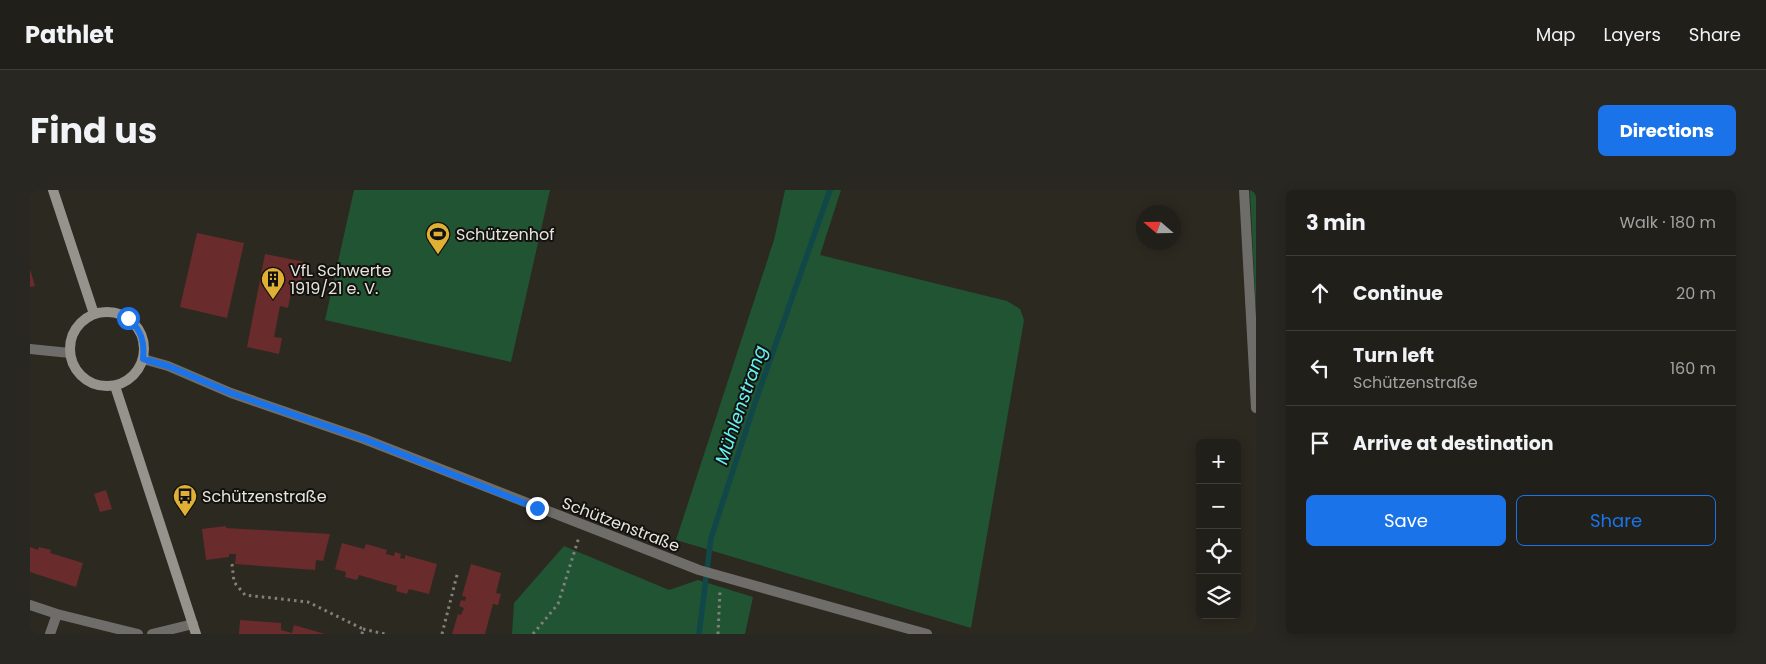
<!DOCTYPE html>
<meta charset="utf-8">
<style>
:root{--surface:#211f19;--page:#292722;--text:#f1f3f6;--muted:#a2a2a2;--line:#3e3d38;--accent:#1a73e8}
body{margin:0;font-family:Poppins,sans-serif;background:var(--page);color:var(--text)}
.controls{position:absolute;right:15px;bottom:15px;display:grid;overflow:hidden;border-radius:8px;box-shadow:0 2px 12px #0003}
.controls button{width:45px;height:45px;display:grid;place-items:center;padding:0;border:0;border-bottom:1px solid var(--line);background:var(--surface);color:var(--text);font:25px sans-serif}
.compass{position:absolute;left:1106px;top:15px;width:45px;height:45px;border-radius:50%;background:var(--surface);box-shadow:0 2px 12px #0003;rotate:290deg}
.stop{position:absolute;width:15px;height:15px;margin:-11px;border:4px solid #1a73e8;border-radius:50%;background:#fff}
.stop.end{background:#1a73e8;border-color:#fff;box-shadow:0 1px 5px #0008}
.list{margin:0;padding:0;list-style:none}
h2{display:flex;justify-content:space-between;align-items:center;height:65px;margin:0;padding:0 20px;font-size:21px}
h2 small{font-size:16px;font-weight:400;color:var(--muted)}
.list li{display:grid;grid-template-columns:32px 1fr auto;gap:15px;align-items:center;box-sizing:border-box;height:75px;padding:0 20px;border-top:1px solid var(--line)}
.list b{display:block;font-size:19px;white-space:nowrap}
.list p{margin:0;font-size:16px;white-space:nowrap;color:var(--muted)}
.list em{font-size:16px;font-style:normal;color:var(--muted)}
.actions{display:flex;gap:10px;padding:15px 20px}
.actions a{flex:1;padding:11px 0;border:1px solid var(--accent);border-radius:8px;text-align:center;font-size:18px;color:var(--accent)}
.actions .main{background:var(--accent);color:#fff}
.icon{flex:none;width:28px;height:28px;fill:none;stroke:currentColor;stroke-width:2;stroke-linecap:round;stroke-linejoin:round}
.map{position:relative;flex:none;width:1226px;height:444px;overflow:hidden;border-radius:8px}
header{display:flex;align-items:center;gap:30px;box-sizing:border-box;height:70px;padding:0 25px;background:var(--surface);border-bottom:1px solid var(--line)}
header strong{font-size:24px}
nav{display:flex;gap:28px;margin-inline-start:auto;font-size:18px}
.intro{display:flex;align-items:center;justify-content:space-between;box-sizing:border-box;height:120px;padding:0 30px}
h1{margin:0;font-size:35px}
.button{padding:12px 22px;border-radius:8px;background:var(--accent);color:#fff;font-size:18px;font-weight:700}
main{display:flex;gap:30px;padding:0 30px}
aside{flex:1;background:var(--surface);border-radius:8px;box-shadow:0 2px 12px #0003}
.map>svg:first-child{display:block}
.green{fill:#205433}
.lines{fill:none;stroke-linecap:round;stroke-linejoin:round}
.stream{stroke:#114748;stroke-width:5.5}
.building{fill:#6a2b2c}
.path{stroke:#828079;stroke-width:3;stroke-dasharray:2.5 4;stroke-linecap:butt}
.minor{stroke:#6f6d69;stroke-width:10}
.tertiary{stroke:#6f6d69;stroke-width:10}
.secondary{stroke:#96938c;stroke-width:10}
.route{stroke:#1a73e8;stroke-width:6}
.labels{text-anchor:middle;stroke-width:4;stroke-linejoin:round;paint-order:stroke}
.poi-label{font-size:16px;fill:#e7e5df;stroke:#13120e;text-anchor:start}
.street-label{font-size:16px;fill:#e7e5df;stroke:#13120e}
.water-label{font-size:18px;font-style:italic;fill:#64f2f5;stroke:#13120e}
</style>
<header>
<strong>Pathlet</strong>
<nav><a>Map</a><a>Layers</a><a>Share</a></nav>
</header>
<div class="intro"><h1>Find us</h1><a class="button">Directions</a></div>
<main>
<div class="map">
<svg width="1226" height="444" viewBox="0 0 1226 444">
<rect width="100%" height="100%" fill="#2c2921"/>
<path class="green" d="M324,0h196l-39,172 -186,-42z
M755,0h56l-21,65 187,46 13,8 4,11 -53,308 -295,-88 98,-300z
M1220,0h6v122z
M534,356l105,44 29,-10 55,17 -8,37h-233l2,-31z"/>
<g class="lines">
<path class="stream" d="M669,444l12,-96 45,-138 74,-210"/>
</g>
<path class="building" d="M167,43l47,10 -17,75 -47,-11z
M235,64l40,8 -7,33 -7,-2 -3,15 -8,-2 -6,31 8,1 -3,16 -32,-7z
M0,79l5,17 -5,1z
M76,300l6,19 -12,3 -6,-18z
M196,336v2l104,6 -7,27 -7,-1 -1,10 -80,-6 1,-10h-7v3l-23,3 -4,-31z
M312,353l22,6 2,-5 21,6 -1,4 8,2 1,-4 6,2 -1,4 5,1v-4l32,9 -8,30 -20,-5 -2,5 -11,-3 1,-5 -38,-11 -2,5 -12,-3 1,-5 -11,-3z
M0,357l8,3 1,-3 12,3 -1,3 33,10 -7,24 -46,-15z
M441,374l30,9 -5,20 5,1 -3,11 -5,-1 -8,30h-33l6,-20 3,1 3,-7 -5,-2 2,-6 4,1 1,-4 -4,-1z
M210,430l41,3v7l11,3 2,-8 31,9h-86z"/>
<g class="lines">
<path class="path" d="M202,374l2,18 11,13 63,7 55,27 -1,5
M333,439l22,5
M412,444l16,-63
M503,444l25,-30 21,-67
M688,444l2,-44"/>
<path class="minor" d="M1214,0l12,218
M113,169l25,7 63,27 133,46 335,131 228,64
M0,415l27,9 81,20
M20,444l7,-20
M122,444l41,-10"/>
<path class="tertiary" d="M0,159l40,4"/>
<path class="secondary" d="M23,0l41,124
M40 159a37 37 0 1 1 74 0a37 37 0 1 1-74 0Z
M85,196l81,248"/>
</g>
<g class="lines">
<path class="route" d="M98,128c13,12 17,23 15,41l25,7 63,27 133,46 173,69"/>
</g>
<defs>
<g id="stadium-pin" transform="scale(1.25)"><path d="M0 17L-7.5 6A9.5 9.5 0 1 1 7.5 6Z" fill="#dfb034" stroke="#13120e"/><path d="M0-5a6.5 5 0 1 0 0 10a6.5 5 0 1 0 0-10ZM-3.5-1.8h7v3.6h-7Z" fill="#111"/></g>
<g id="building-pin" transform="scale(1.25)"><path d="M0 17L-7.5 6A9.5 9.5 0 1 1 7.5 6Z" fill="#dfb034" stroke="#13120e"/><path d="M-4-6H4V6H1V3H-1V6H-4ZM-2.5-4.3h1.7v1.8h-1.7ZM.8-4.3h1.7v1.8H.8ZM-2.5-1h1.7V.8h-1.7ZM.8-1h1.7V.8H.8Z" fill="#111"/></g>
<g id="bus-pin" transform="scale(1.25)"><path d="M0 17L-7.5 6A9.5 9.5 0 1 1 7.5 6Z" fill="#dfb034" stroke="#13120e"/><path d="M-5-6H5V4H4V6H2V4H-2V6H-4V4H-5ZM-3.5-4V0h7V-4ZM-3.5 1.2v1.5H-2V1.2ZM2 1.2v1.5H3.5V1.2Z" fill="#111"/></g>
</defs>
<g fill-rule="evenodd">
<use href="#stadium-pin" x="408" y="44"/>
<use href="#building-pin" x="243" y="89"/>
<use href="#bus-pin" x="155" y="306"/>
</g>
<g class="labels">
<g class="poi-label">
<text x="426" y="50">Schützenhof</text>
<text x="260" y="86">VfL Schwerte<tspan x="260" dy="18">1919/21 e. V.</tspan></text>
<text x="172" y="312">Schützenstraße</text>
</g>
<g class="street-label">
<text transform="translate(591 334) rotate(21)" y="6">Schützenstraße</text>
</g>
<g class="water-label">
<text transform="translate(711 215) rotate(-71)" y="6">Mühlenstrang</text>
</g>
</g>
</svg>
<div class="controls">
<button>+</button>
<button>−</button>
<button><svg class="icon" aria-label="locate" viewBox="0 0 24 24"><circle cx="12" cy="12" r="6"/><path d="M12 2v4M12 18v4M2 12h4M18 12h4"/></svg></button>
<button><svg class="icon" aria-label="layers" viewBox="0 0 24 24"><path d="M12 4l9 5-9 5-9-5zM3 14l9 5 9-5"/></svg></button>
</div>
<svg class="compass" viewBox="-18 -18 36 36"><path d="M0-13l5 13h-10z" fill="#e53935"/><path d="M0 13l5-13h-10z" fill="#a2a2a2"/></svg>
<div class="stop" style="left:98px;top:128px"></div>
<div class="stop end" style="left:507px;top:318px"></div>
</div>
<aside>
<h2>3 min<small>Walk · 180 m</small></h2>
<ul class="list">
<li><svg class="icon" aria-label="ahead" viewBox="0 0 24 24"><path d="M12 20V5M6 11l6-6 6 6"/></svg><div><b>Continue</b></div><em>20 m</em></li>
<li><svg class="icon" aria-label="left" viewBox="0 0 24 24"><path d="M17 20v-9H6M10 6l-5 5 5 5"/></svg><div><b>Turn left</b><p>Schützenstraße</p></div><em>160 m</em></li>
<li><svg class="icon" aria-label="arrive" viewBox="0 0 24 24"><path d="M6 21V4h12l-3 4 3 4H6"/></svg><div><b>Arrive at destination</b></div></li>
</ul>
<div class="actions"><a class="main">Save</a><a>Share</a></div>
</aside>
</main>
